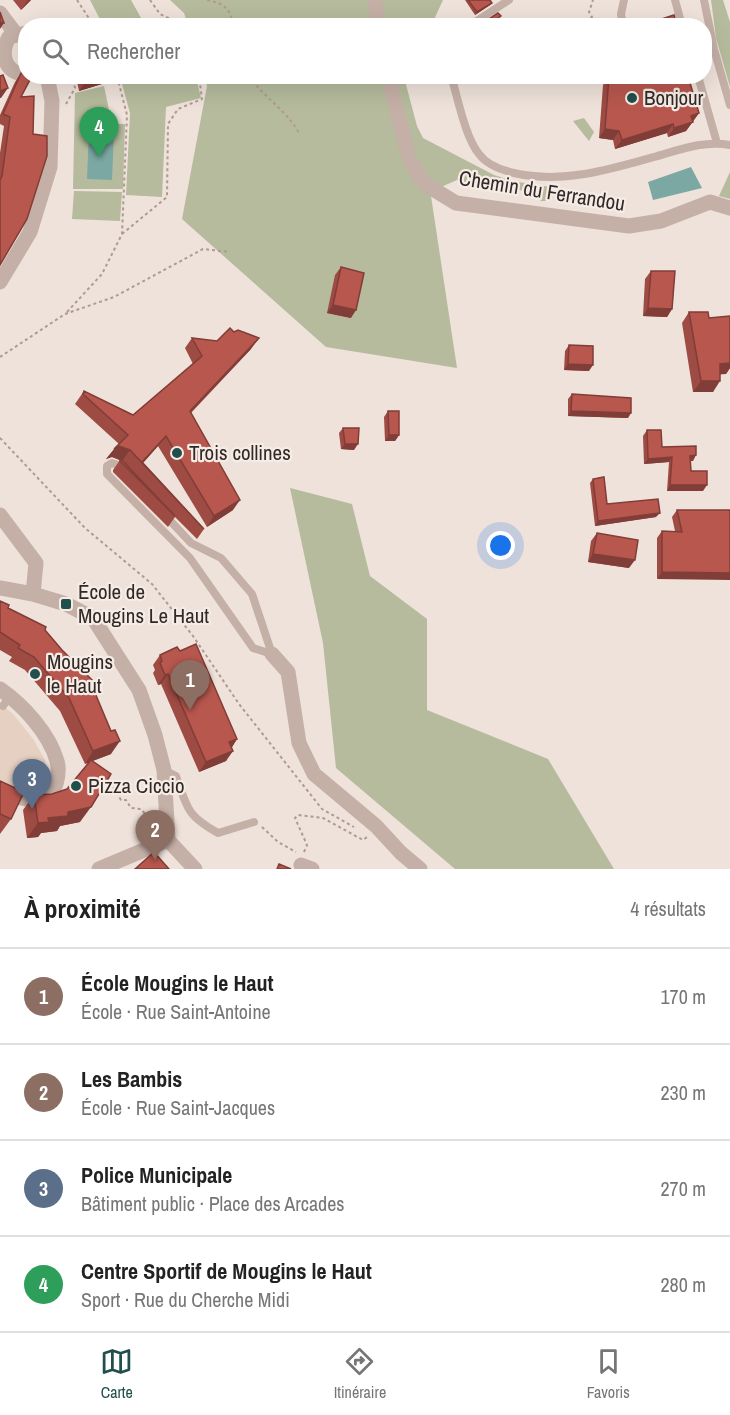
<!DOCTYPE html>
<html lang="fr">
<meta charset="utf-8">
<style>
:root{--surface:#fff;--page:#f6f6f6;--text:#222;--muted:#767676;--line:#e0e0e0;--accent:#214f4b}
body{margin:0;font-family:"Archivo Narrow",sans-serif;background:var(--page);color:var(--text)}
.you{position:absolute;left:501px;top:546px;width:21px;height:21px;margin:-15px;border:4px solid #fff;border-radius:50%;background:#1a73e8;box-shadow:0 0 0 9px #1a73e833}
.badge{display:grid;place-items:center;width:39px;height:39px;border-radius:50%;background:var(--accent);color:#fff;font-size:20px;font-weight:700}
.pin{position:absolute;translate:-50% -50px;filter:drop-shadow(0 2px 3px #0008)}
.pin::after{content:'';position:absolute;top:32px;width:21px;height:18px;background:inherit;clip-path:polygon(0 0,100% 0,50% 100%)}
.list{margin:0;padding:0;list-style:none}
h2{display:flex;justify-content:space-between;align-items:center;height:78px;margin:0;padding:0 24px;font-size:26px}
h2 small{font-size:20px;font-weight:400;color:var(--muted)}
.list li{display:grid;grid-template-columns:39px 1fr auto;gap:18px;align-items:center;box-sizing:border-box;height:96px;padding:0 24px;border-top:2px solid var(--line)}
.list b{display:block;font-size:22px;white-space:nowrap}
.list p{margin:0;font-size:20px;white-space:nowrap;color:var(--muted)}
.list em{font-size:20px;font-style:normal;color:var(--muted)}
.icon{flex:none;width:33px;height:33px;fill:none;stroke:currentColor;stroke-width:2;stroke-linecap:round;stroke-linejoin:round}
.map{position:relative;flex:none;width:730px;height:869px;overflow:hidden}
.search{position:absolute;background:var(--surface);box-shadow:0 6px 24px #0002;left:18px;right:18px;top:18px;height:66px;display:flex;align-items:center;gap:15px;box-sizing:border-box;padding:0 21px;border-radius:24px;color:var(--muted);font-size:22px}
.sheet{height:462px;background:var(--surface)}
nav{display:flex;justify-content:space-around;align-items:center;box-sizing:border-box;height:84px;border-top:2px solid var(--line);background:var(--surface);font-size:16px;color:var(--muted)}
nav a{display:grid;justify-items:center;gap:3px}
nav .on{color:var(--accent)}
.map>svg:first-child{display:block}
.green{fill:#b5bb9c}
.plaza{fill:#e5d0c2}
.water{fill:#7ca8a3}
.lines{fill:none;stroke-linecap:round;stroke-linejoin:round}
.path{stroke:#b09a92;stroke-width:2;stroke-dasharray:3 3;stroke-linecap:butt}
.service{stroke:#c5b0a7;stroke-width:8}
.minor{stroke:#c5b0a7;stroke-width:15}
.wall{fill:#9e4b43}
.shaded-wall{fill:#813d37}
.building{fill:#b8574e;stroke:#813d37;stroke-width:1.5}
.poi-dot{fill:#214f4b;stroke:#f6ece6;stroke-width:2}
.labels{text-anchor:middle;stroke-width:4.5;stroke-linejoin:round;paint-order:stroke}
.poi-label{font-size:21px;fill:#322927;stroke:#f6ece6;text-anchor:start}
.street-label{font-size:21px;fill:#322927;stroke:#f6ece6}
</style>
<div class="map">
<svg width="730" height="869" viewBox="0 0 730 869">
<rect width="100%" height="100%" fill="#eee2da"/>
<path class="green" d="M90,0h41l14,25h-42z
M170,0h273l-12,26 -243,-1 -4,-12z
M711,0h12l7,22v65l-14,-49z
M120,77h76l5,21 -35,9 -4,90 -36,-2 4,-82z
M204,77h200l13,49 6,12 71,37 18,6 38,6 -1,14h-8l-8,-10 -48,-3 -28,-8 -16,7 -10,9 26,172 -131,-21 -144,-128 25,-133z
M104,86l8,38h13l-2,65h-50l2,-96z
M584,118l10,14 -5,9 -16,-20z
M730,172v27l-11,-3z
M74,191l48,1 -2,29 -48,-2z
M290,488l62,16 18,72 57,43v91l121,49 66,110h-159l-119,-101 -13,-125z"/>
<path class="plaza" d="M0,704l13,10 20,25 12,21 2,14 -8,14 -8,3 -12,-1 -19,-9z"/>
<path class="water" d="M89,130l25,1 -2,49 -25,-1z
M691,167l11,21 -49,12 -5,-18z"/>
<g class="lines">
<path class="path" d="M77,0l17,26
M150,0l10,14 25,12
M207,0c16,3 24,8 26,26
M86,26l6,-4
M585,26l-1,-4 8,-5 -3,-5 4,-12
M249,76c15,22 39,35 51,59
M600,76l3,7 4,-2
M104,83l13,-4
M66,104l9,-16 -3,-12
M122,234l45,-37 1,-73 10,-15 24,-10 -3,-23
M67,312l35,-38 20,-40 5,-119 -10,-39
M0,357l65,-43 49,-17 89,-48 27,3
M0,438l85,90 67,56 41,52 46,68 83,105 32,18
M107,777l14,23h5l5,8 10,1 11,13
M262,827l16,15 18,10
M304,852l3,-7 -12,-27 3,-3 25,3 40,22 4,-3"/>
<path class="service" d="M675,0l7,26
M704,0l10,49 16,56
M469,26l40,-26
M623,26l-2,-12 3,-14
M451,76c7,22 14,61 28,78 8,11 22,16 35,19 47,11 95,-3 140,-16 25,-7 50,-17 76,-12
M698,76l19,67
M112,463l6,2 73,78 30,15 31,36 20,60 -19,-6 -63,-90 -83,-84v-8z
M3,706l7,-10
M164,770l12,6c11,32 11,40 42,57l36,-11"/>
<path class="minor" d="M375,0l3,26
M0,13l15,20
M26,33l-17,4c-9,16 -5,37 17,37
M388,76l21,82 11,20 8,8 28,17 173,23 32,-5 49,-19 20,6
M0,282l30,-50 20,-65 2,-66 -5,-25
M0,515l36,48 -3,31
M0,588l33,6 33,10 27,14 46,72 16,45 9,35 4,70 27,29
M272,654l16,18 11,71 15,31 62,52 25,27 19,16
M0,689c23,16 49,44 57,72 2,7 1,16 -1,23 -10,26 -37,14 -56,7
M301,865l11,4
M99,869l69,-29"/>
</g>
<path class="wall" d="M13,0h18l-10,10z
M465,0h25l2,3 -2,2 -15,10z
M21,73v24l-21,168v-112l4,-27 -4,-2v-9l15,-33z
M76,76h35l-6,3 -3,5 -23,7z
M609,76l90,37 -13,18 -18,6 -1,-4 -52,16 -2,-9 -14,-2 4,-53z
M341,267l10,51 -24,-5 8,-38z
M651,271l21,38 -5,8 -24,-1 2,-37z
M689,312l20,6 21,-2v52l-4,6h-6l-7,18h-20l-11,-69z
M192,338l59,11 -60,64 42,97 -26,17 -49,-81 -15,17 61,66 -7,10 -22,-22 -7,10 -55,-55v-2l7,-10 -8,-3 -6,2 13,-15 -44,-40 9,-13 49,24 60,-51 -8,-16z
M569,345l20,26 -25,-1 1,-19z
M572,394l56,24 -60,-2v-17z
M388,411l11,24 -4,6h-10l-1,-24z
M343,428l11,22 -13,-1 -2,-16z
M647,430l15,17 31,14h-3l1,10 12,20h-36l2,-29 -25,2 -1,-28z
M593,479l14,25 49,13 -61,9 -5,-43z
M677,510h53l-73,69v-41l5,-7h13l-3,-14z
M597,533l32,35 -41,-6 3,-21z
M0,601l8,7 37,22 44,56 22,68 -19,7 -12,61 -20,4 -3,5 -16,2 -3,4 -11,1 -4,-28 11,-15 18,-1 15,-5 22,-27 -4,2 -25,-53 -35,-41 -16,-9 3,-4 -12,-7z
M160,655l77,84 -6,9 -5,13 -27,11 -38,-88 -3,1 -5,-12 2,-3 -2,-5z
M0,781l11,38 -11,15z"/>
<path class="shaded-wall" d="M28,0h3l-10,10z
M492,3l-2,2 -15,10 2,-3z
M0,22l4,1 -4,6z
M104,76h7l-6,3 -3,5 -23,7 6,-8z
M8,88l-7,10h-1v-7z
M699,113l-13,18 -18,6 6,-9 17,-12z
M673,124l-6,9 -52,16 7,-9z
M605,129l14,2 -6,9 -14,-2z
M333,305l23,5 -5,8 -24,-5z
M648,308l24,1 -5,8 -24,-1z
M259,338l-8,11 -69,72 8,-10z
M730,363v5l-4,6 -14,1 8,-11z
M568,364l25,1 -4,6 -25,-1z
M701,381h19l-7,11h-20z
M571,411l60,2 -3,5 -60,-2z
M389,435h10l-4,6h-10z
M166,436l-8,10 -16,18 -1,-2z
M345,444h13l-4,6 -13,-1z
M119,446l11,4 -8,11 -10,-4 -6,2 8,-10z
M696,455l-3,6h-7l4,-5z
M672,457l-3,5 -25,2 4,-5z
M670,485h37l-4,6h-36z
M240,500l-7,10 -26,17 7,-11z
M660,513l-4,4 -61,9 3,-5z
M593,554l42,6 -6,8 -41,-6z
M662,572l68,1v7l-73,-1z
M168,674l-7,10 -3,1 7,-10z
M237,739l-6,10 -2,-7z
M120,741l-9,13 -26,10 8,-13z
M233,751l-7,10 -27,11 7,-10z
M91,807l-11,15 -20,4 -3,5 -16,2 -3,4 -11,1 11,-15 30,-11z"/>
<path class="building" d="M468,0h22l2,3 -15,9z
M0,12l4,11 -4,-1z
M498,13l3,3 -14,10h-2l-2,-3z
M674,15l3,11h-37z
M21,73l5,1v2h6l-11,21 13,-1 -1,38 14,2v20l-20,63 -27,46v-85l2,-4 8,-59 -7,-3z
M3,75l5,13 -8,3v-15z
M84,76h21l-20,7z
M609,76h79l11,37 -8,3 2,6 -19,6 -1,-4 -51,16 -3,-9 -14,-2z
M341,267l23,6 -8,37 -23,-5z
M651,271h24l-3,38 -24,-1z
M689,312h19l1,6 21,-2v47l-10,1v17h-19z
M230,328l4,4 4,-2 21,8 -69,73 50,89 -26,16 -48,-80 -24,26 62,67 -74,-79 -11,-4 -5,3 14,-14 -45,-41 1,-3 49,24 69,-59 -10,-18 25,3z
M569,345l24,1v19l-25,-1z
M572,394l59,4v15l-60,-2z
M388,411h11v24h-10z
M343,428h16l-1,16h-13z
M647,430h14l1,17 34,-1v9l-6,1 1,15h16v14h-37l2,-28 -24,2z
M120,459l2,1 53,56 -55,-55z
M604,477l3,27 51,-5 2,14 -62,8 -5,-42z
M677,510h53v63l-68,-1v-41l20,1z
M597,533l41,7 -3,20 -42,-6z
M0,601l9,4 -1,3 38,19 -1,3 17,20 31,31 -5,4 7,8 16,38 4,-1 5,11 -27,10 -24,-53 -35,-41 -16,-9 2,-3 -20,-13z
M196,644l41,95 -8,3 4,9 -27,11 -38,-88 -3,1 -5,-12 2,-2 -2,-6 17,-8 3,4z
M91,760l20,14 -20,33 -23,5v4l-20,2 1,4 -11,1 -4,-28 18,-1 15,-5z
M0,781l24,11 -13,27 -11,-5z
M154,852l15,17h-34z
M279,864l12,5h-14z"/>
<g class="poi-dot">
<circle cx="632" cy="98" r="6"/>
<circle cx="177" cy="453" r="6"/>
<rect x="60" y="598" width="12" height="12" rx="3"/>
<circle cx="35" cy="674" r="6"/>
<circle cx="76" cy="786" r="6"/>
</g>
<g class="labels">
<g class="poi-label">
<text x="644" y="105">Bonjour</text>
<text x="189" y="460">Trois collines</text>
<text x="78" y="599">École de<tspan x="78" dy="24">Mougins Le Haut</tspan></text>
<text x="47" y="669">Mougins<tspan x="47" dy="24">le Haut</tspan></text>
<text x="88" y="793">Pizza Ciccio</text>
</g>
<g class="street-label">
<text transform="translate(542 191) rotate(9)" y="7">Chemin du Ferrandou</text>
</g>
</g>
</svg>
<div class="you"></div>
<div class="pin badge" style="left:190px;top:710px;background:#8d6e63">1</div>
<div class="pin badge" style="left:155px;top:860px;background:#8d6e63">2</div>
<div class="pin badge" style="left:32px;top:809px;background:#5c6f8a">3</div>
<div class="pin badge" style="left:99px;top:157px;background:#2e9e5b">4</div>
<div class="search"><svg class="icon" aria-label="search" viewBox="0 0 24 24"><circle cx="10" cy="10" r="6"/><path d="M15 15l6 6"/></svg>Rechercher</div>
</div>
<section class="sheet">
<h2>À proximité<small>4 résultats</small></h2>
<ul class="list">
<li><span class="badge" style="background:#8d6e63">1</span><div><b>École Mougins le Haut</b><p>École · Rue Saint-Antoine</p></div><em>170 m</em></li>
<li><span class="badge" style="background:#8d6e63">2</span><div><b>Les Bambis</b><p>École · Rue Saint-Jacques</p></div><em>230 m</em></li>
<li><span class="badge" style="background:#5c6f8a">3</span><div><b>Police Municipale</b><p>Bâtiment public · Place des Arcades</p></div><em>270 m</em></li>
<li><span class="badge" style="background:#2e9e5b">4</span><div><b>Centre Sportif de Mougins le Haut</b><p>Sport · Rue du Cherche Midi</p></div><em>280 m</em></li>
</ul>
</section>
<nav>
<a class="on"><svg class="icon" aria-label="map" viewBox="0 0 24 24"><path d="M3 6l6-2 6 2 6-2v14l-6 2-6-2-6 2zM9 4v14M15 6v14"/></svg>Carte</a>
<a><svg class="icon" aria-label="directions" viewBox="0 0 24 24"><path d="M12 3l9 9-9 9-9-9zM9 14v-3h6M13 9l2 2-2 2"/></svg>Itinéraire</a>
<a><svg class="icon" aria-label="saved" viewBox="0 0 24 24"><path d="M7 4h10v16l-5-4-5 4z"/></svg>Favoris</a>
</nav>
